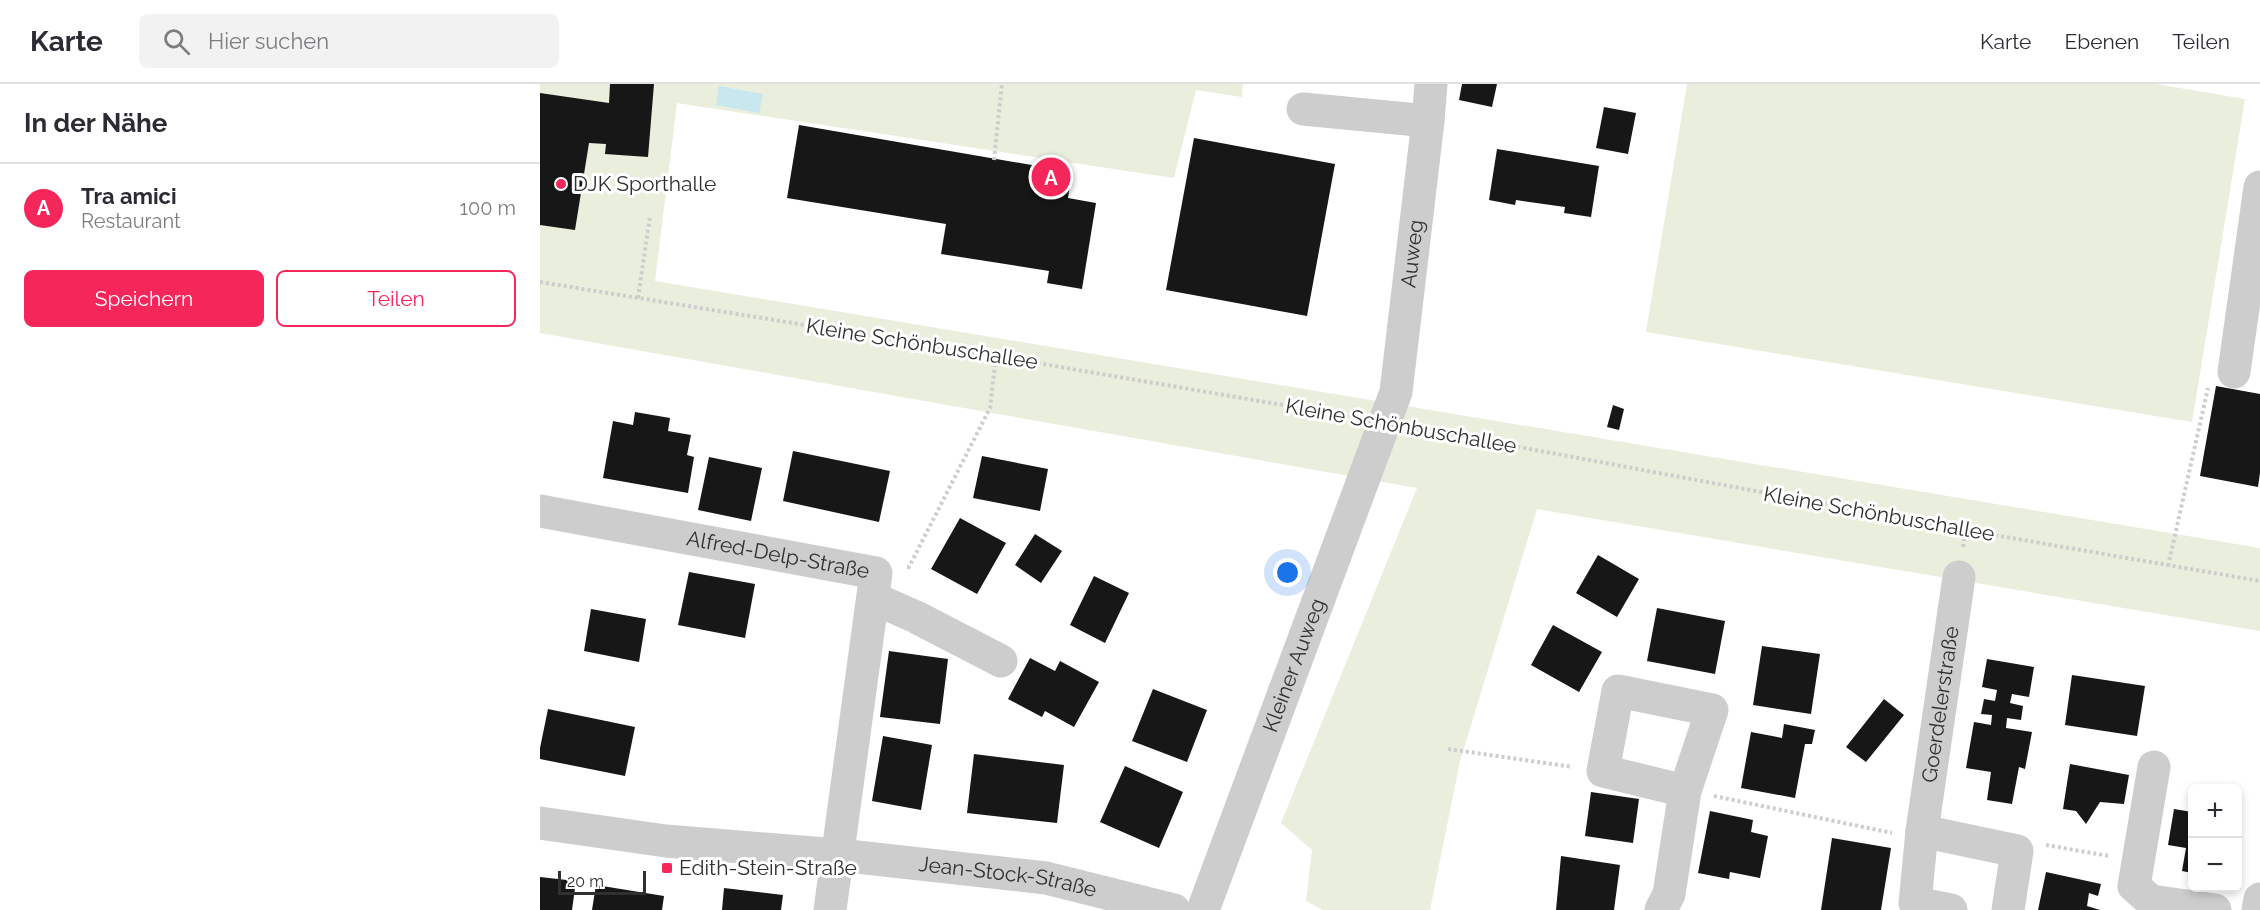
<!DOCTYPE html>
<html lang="de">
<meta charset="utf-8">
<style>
:root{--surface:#fff;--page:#f2f2f3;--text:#2b2b33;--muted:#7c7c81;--line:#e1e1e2;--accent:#f4265a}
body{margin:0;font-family:Raleway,sans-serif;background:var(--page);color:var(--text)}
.controls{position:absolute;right:18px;bottom:18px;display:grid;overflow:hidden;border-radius:9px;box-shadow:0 3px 9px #0003}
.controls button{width:54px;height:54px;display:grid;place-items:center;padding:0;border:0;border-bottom:2px solid var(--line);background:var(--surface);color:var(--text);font:30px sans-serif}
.scale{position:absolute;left:18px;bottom:15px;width:88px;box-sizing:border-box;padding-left:6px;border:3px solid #303030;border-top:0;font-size:16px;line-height:21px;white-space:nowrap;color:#303030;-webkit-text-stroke:4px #fff;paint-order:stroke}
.you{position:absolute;left:748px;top:489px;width:21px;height:21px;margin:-15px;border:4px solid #fff;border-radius:50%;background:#1a73e8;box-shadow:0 0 0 9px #1a73e833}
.badge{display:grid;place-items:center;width:39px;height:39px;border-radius:50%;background:var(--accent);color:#fff;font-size:20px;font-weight:700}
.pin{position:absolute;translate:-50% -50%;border:3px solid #fff;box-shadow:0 2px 6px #0006}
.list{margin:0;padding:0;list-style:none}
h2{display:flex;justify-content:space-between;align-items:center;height:78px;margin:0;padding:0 24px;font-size:26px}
h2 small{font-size:20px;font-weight:400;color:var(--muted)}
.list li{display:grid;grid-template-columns:39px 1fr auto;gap:18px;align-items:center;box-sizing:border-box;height:90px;padding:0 24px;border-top:2px solid var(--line)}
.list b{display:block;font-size:22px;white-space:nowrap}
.list p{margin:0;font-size:20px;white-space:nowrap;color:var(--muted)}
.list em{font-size:20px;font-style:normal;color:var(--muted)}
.actions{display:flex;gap:12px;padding:18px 24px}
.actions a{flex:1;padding:14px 0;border:2px solid var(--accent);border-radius:9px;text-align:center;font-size:21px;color:var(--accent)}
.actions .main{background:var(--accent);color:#fff}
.icon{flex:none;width:33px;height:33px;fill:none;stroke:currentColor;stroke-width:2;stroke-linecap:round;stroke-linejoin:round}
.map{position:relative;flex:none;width:1720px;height:826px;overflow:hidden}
header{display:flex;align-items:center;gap:36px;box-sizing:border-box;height:84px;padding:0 30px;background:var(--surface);border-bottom:2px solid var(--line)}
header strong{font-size:28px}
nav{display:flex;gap:33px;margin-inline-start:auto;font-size:21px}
.search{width:420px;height:54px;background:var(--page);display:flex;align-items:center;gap:15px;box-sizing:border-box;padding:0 21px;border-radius:9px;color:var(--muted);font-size:22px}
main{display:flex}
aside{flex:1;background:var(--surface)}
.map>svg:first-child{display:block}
.green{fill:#e9eedd}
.water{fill:#c8e7ef}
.building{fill:#171717}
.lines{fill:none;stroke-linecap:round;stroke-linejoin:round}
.path{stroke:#cdcdcd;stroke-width:4;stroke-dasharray:3 3;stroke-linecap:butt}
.minor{stroke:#cdcdcd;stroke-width:33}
.poi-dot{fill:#f4265a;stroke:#fff;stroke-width:2}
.labels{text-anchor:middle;stroke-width:6;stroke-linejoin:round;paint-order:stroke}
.poi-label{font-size:21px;fill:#303030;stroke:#fff;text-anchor:start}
.street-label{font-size:21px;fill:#303030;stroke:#fff}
</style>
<header>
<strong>Karte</strong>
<div class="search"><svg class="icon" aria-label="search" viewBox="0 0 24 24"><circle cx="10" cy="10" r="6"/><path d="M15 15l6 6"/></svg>Hier suchen</div>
<nav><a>Karte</a><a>Ebenen</a><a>Teilen</a></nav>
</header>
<main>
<aside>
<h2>In der Nähe<small></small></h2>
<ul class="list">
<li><span class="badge">A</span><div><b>Tra amici</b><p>Restaurant</p></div><em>100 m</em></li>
</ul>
<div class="actions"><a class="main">Speichern</a><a>Teilen</a></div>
</aside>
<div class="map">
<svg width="1720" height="826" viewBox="0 0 1720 826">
<rect width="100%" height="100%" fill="#fff"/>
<path class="green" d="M0,0h703l-1,13 -46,-7 -22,88 -497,-75 -22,178 1605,267v83l-723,-122 -77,252 -30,149h-107l-17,-9 6,-51 -31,-27 136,-335 -877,-155z
M1147,0h469l89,15 -53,323 -546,-90z"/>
<path class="water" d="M179,2l44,8 -4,19 -43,-8z"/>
<path class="building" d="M70,0h44l-6,73 -43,-3 1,-10 -17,-1 -14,87 -35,-5v-132l69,10z
M922,0h35l-5,23 -33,-7z
M1064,23l32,6 -8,41 -32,-6z
M259,41l273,47 -4,26 28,5 -14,86 -35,-6 2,-12 -108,-17 5,-30 -159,-26z
M654,54l141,26 -28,152 -141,-26z
M957,65l102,17 -8,51 -27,-4 1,-6 -49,-7 -1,5 -26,-5z
M1676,302l44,8v79l-2,14 -58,-11z
M1073,321l11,4 -5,21 -12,-3z
M95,328l35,6 -2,13 23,4 -4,20 7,2 -6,36 -85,-15 10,-57 20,4z
M253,367l97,20 -11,51 -96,-21z
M442,372l66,13 -8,42 -67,-13z
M169,373l53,11 -11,53 -53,-11z
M420,434l46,25 -29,51 -46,-25z
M495,450l27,17 -21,32 -26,-18z
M1058,471l41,24 -22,38 -41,-24z
M149,488l66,12 -10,54 -67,-13z
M554,492l35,17 -24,50 -35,-18z
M1117,524l68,13 -10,53 -68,-13z
M51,525l55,10 -7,43 -55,-11z
M1013,541l49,27 -23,40 -48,-27z
M1222,562l58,8 -9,60 -58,-9z
M349,567l59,8 -8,65 -60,-7z
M490,574l25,13 5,-10 39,21 -25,45 -29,-16 -3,6 -34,-18z
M1447,575l47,8 -5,30 -17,-3 -2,9 13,3 -2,14 -14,-2 -1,10 26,4 -7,37 -6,-2 -7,37 -25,-4 4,-28 -25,-4 8,-46 17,3 1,-10 -11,-1 3,-15 11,2 2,-11 -15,-3z
M1532,591l73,11 -8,50 -72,-11z
M613,605l54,21 -20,52 -55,-21z
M1344,615l20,16 -38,47 -20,-15z
M8,625l87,18 -10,49 -85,-17v-11z
M1244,640l31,6 -3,14h-7l-10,54 -54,-10 10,-56 31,6z
M343,652l49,9 -11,65 -49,-9z
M434,670l90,11 -7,58 -90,-10z
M1530,680l59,11 -5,29 -24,-2 -14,22 -10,-13 -13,-2z
M585,682l58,26 -24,56 -59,-26z
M1051,708l48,7 -6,44 -48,-7z
M1634,725l18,3v61l-10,-2 4,-23 -18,-3z
M1170,727l43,9 -2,12 17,4 -8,42 -30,-6 -1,7 -31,-6z
M1292,754l59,10 -10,62h-60z
M1021,772l59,9 -6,45h-58z
M1506,788l55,12 -3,12 -9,-3 -2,13 13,4h-62z
M0,793l36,4 -4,29h-32z
M56,801l68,11 -2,14h-70z
M184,804l59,7 -2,15h-59z"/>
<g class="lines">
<path class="path" d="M454,76l8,-76
M0,198l456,74 357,61
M98,214l12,-82
M877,344l548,102 295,51
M1423,463l2,-16
M1628,482l40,-178
M367,483h2l81,-159 6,-52
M908,665l125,18
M1174,712l178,37
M1506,761l63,11"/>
<g class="minor">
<path d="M763,25l125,12"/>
<path d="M1694,288l26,-185"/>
<path id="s1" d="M0,427l336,62 -46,337"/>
<path d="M333,514l43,19 85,44"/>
<path d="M1614,683l-20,119 17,15 64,9"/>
<path id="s2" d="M0,739l126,18 173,14 207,23 128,32"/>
<path d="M1382,747l95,20 -9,59"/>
<path id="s3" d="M663,826l193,-518 32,-271 3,-37"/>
<path d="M1121,826l8,-16 16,-103 27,-81 -94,-19 -15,80 82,20"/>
<path id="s4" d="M1411,826l-36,-7 7,-72 37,-254"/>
<path d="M1718,826l2,-11"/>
</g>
</g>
<g class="poi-dot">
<circle cx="21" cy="100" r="6"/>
<rect x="121" y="778" width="12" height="12" rx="3"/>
</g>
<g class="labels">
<g class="poi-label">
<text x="33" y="107">DJK Sporthalle</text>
<text x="139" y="791">Edith-Stein-Straße</text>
</g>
<g class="street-label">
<text dy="7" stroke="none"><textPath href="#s3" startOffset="692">Auweg</textPath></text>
<text transform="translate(382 260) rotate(9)" y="7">Kleine Schönbuschallee</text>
<text transform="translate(861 342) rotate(10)" y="7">Kleine Schönbuschallee</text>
<text transform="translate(1339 430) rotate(10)" y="7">Kleine Schönbuschallee</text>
<text dy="7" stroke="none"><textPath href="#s1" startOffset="242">Alfred-Delp-Straße</textPath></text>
<text dy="7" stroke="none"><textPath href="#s3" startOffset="261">Kleiner Auweg</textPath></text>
<text dy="7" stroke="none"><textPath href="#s4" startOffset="237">Goerdelerstraße</textPath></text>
<text dy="7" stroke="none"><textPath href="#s2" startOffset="471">Jean-Stock-Straße</textPath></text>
</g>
</g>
</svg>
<div class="controls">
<button>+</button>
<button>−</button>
</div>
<div class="scale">20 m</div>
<div class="you"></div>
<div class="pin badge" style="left:511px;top:93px">A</div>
</div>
</main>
